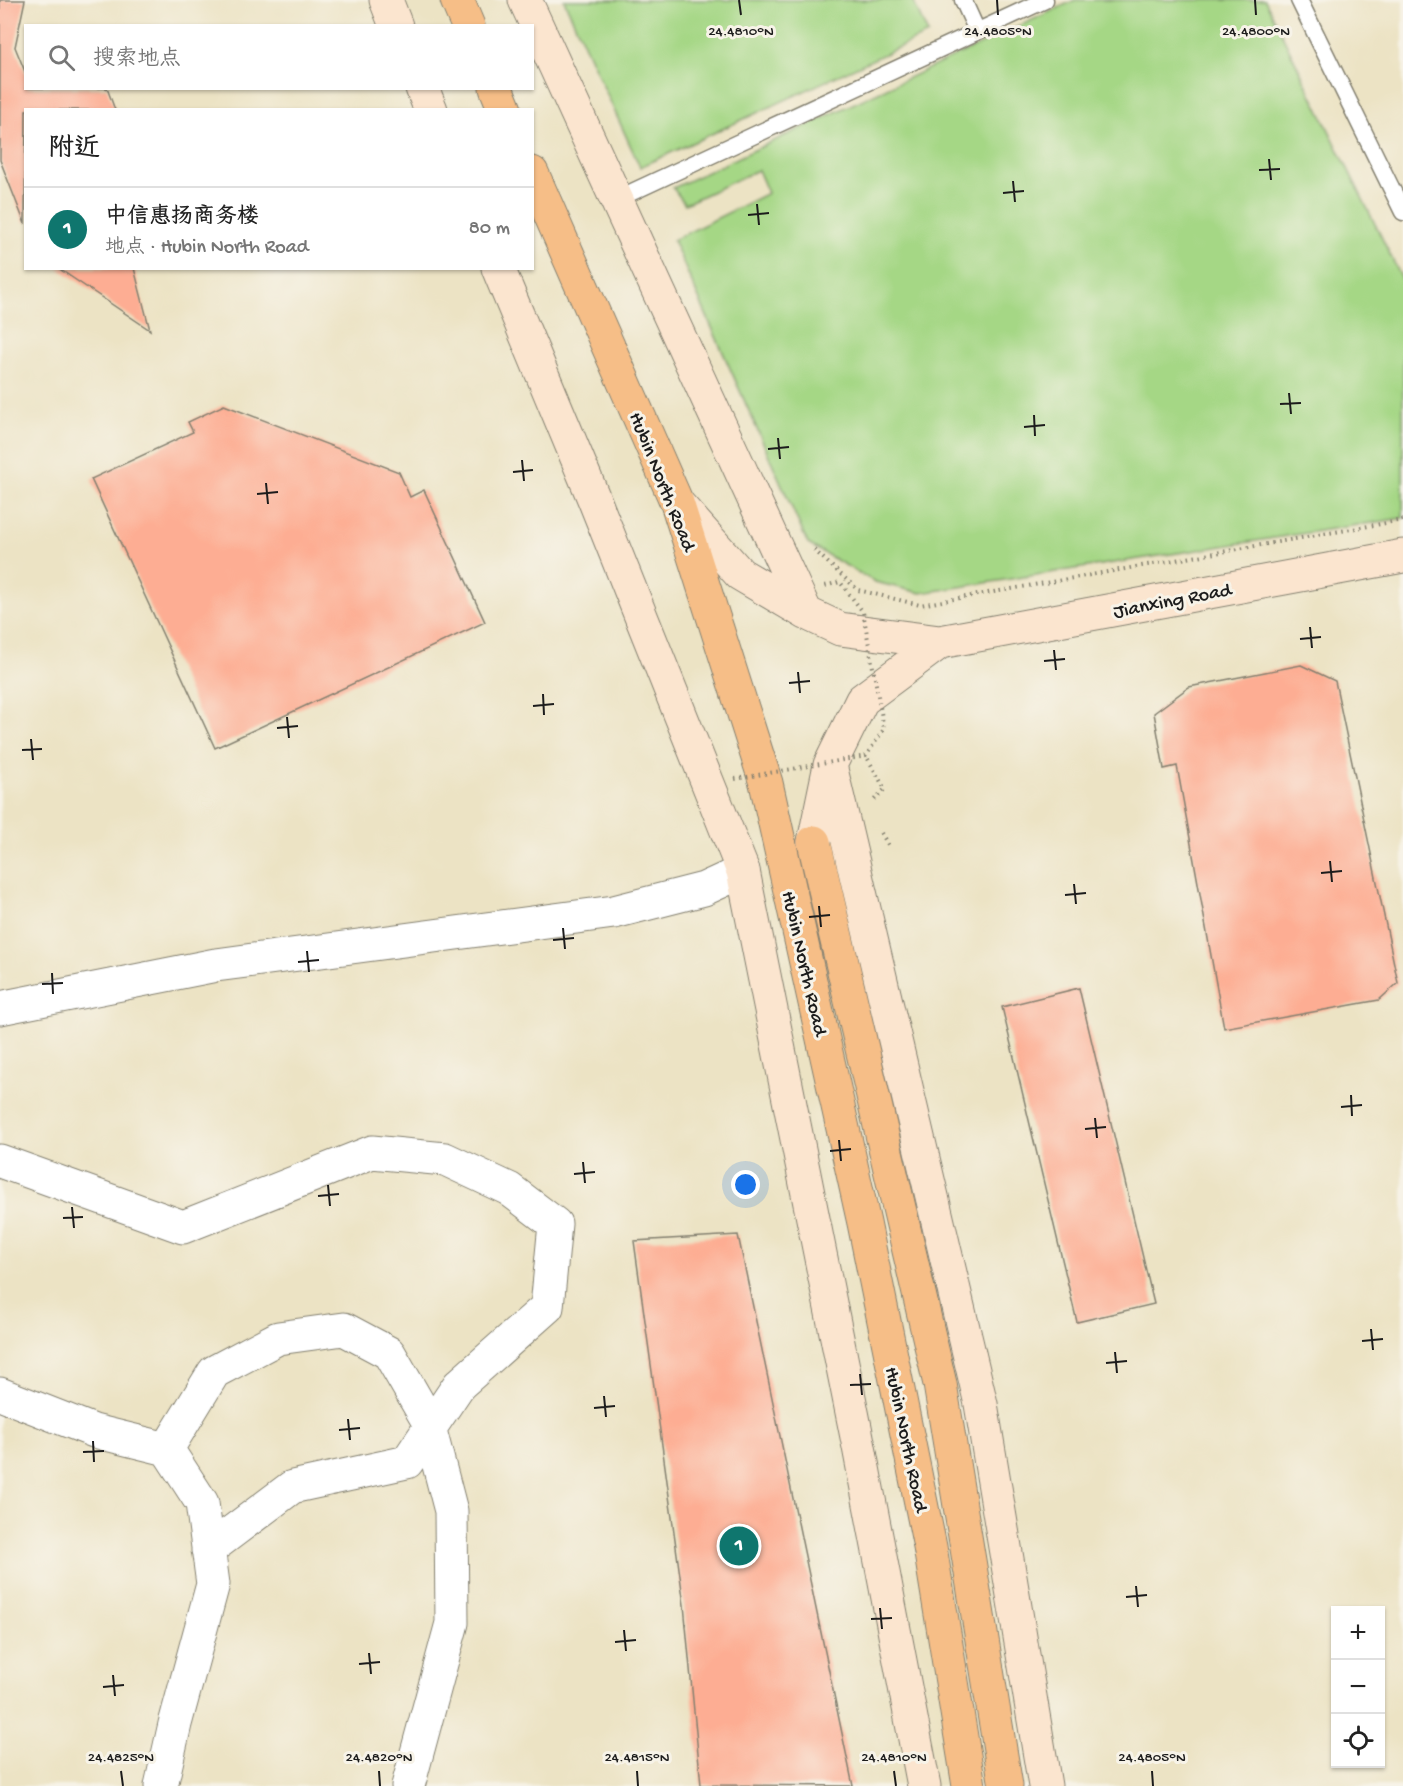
<!DOCTYPE html>
<html lang="zh">
<meta charset="utf-8">
<style>
:root{--surface:#fff;--page:#f6f6f6;--text:#222;--muted:#767676;--line:#e0e0e0;--accent:#0f766e}
body{margin:0;font-family:"Gochi Hand","LXGW WenKai TC",sans-serif;background:var(--page);color:var(--text)}
.controls{position:absolute;right:18px;bottom:18px;display:grid;overflow:hidden;border-radius:0px;box-shadow:0 2px 4px #0004}
.controls button{width:54px;height:54px;display:grid;place-items:center;padding:0;border:0;border-bottom:2px solid var(--line);background:var(--surface);color:var(--text);font:30px sans-serif}
.you{position:absolute;left:746px;top:1185px;width:21px;height:21px;margin:-15px;border:4px solid #fff;border-radius:50%;background:#1a73e8;box-shadow:0 0 0 9px #1a73e833}
.badge{display:grid;place-items:center;width:39px;height:39px;border-radius:50%;background:var(--accent);color:#fff;font-size:20px;font-weight:700}
.pin{position:absolute;translate:-50% -50%;border:3px solid #fff;box-shadow:0 2px 6px #0006}
.list{margin:0;padding:0;list-style:none}
h2{display:flex;justify-content:space-between;align-items:center;height:78px;margin:0;padding:0 24px;font-size:26px}
h2 small{font-size:20px;font-weight:400;color:var(--muted)}
.list li{display:grid;grid-template-columns:39px 1fr auto;gap:18px;align-items:center;box-sizing:border-box;height:84px;padding:0 24px;border-top:2px solid var(--line)}
.list b{display:block;font-size:22px;white-space:nowrap}
.list p{margin:0;font-size:20px;white-space:nowrap;color:var(--muted)}
.list em{font-size:20px;font-style:normal;color:var(--muted)}
.icon{flex:none;width:33px;height:33px;fill:none;stroke:currentColor;stroke-width:2;stroke-linecap:round;stroke-linejoin:round}
.map{position:relative;flex:none;width:1403px;height:1786px;overflow:hidden}
.search{position:absolute;background:var(--surface);box-shadow:0 2px 4px #0004;left:24px;top:24px;width:510px;height:66px;display:flex;align-items:center;gap:15px;box-sizing:border-box;padding:0 21px;border-radius:0px;color:var(--muted);font-size:22px}
.panel{position:absolute;background:var(--surface);box-shadow:0 2px 4px #0004;left:24px;top:108px;width:510px;height:162px;border-radius:0px}
.map>svg:first-child{display:block}
.green{fill:#a5d785;stroke:#607a50;stroke-width:1.5}
.building{fill:#fdad93}
.lines{fill:none;stroke-linecap:round;stroke-linejoin:round}
.lane-casing{stroke:#848070;stroke-width:19}
.street-casing{stroke:#848070;stroke-width:35}
.secondary-casing{stroke:#848070;stroke-width:35}
.primary-casing{stroke:#848070;stroke-width:35}
.path{stroke:#848070;stroke-width:4;stroke-dasharray:1.5 4.5;stroke-linecap:butt}
.lane{stroke:#fff;stroke-width:16}
.street{stroke:#fff;stroke-width:33}
.secondary{stroke:#fbe5cf;stroke-width:33}
.primary{stroke:#f6be87;stroke-width:33}
.path-bridge{stroke:#848070;stroke-width:4;stroke-dasharray:1.5 4.5;stroke-linecap:butt}
.ticks{fill:none;stroke:#1c1c1c;stroke-width:2}
.labels{text-anchor:middle;stroke-width:6;stroke-linejoin:round;paint-order:stroke}
.street-label{font-size:20px;fill:#1c1c1c;stroke:#f7f3e8}
.ticks-label{font-size:15px;text-anchor:middle;fill:#1c1c1c;stroke:#f7f3e8;stroke-width:6;stroke-linejoin:round;paint-order:stroke}
</style>
<div class="map">
<svg width="1403" height="1786" viewBox="0 0 1403 1786">
<rect width="100%" height="100%" fill="#f7f3e8"/>
<filter id="ink" filterUnits="userSpaceOnUse"><feTurbulence type="fractalNoise" baseFrequency=".0167" numOctaves="2"/><feDisplacementMap in="SourceGraphic" scale="12" xChannelSelector="R" yChannelSelector="G"/><feConvolveMatrix kernelMatrix="1 2 1 2 8 2 1 2 1" color-interpolation-filters="sRGB"/></filter>
<filter id="wash" filterUnits="userSpaceOnUse"><feTurbulence type="fractalNoise" baseFrequency=".008" numOctaves="4" result="noise"/><feDisplacementMap in="SourceGraphic" scale="24" xChannelSelector="R" yChannelSelector="G"/><feGaussianBlur stdDeviation="1.35" result="paint"/><feColorMatrix in="noise" values="0 0 0 0 0 0 0 0 0 0 0 0 0 0 0 0 0 1.4 0 .05"/><feComposite in="paint" operator="in"/></filter>
<g filter="url(#wash)">
<rect width="100%" height="100%" fill="#ece3c4"/>
<path class="green" d="M564,0h352l-2,3 14,31 -288,133z
M1075,0h190l138,281v237l-482,75 -46,-11 -67,-38 -135,-304 95,-47 -10,-23 -73,34 -12,-16z"/>
<g id="blocks">
<path class="building" d="M0,0h25l-10,47 11,27v14h81l8,22h-89l-1,114 -25,-64z
M58,268h76l16,62z
M224,405l175,67 11,25 14,-7 61,132 -270,126 -124,-269 102,-47 -5,-10z
M1301,665l34,16 63,302 -19,17 -155,28 -47,-262 -13,3 -10,-56 35,-26z
M1079,988l75,316 -77,18 -75,-315z
M738,1235l115,551 -152,-1 -17,-180 -50,-364z"/>
</g>
</g>
<g filter="url(#ink)">
<use href="#blocks" fill-opacity="0" stroke="#848070" stroke-width="1.5"/>
<g class="lines">
<g class="lane-casing">
<path id="lane" d="M963,0l14,31
M1299,0l104,212
M617,199l428,-199"/>
</g>
<g class="street-casing">
<path id="street" d="M0,1008l216,-43 398,-53 90,-23 39,-18
M0,1161l183,66 189,-75 73,7 64,30 46,35 -8,83 -88,78 -52,77 -115,25 -84,63
M0,1394l94,37 73,18 35,54 11,81 -38,140 -14,62
M167,1449l47,-77 64,-34 66,-9 45,24 38,66 24,92 1,112 -44,163"/>
</g>
<g class="secondary-casing">
<path id="secondary" d="M386,0l10,26
M525,0l281,613
M422,88l9,22
M498,268l96,231 149,372 116,576 65,339
M677,503l63,71 66,39 34,16 100,13 463,-86
M830,765l151,639 64,382
M814,842l16,-77 32,-65 78,-58"/>
</g>
<g class="primary-casing">
<path id="primary" d="M457,0l11,26
M496,88l9,22
M532,173l145,330 89,280 98,440 66,324 39,239
M814,842l126,542 66,402"/>
</g>
<path class="path" d="M814,550l44,40 62,15 483,-85
M868,759l17,30 -13,13
M881,833l9,15"/>
<use href="#lane" class="lane"/>
<use href="#street" class="street"/>
<use href="#secondary" class="secondary"/>
<use href="#primary" class="primary"/>
<path class="path-bridge" d="M735,779l131,-23 18,-27 -21,-117 -23,-30 -19,5"/>
</g>
</g>
<path class="ticks" d="M739,0l2,15M997,0l1,15M1255,0l1,15M1269,159l2,21M1259,170l21,-1M1013,181l2,21M1003,193l21,-2M757,204l2,21M748,215l21,-2M1289,393l2,21M1280,404l21,-1M1034,415l1,21M1024,427l21,-2M778,438l2,21M768,449l21,-2M522,460l2,21M513,472l20,-2M266,483l2,21M257,494l21,-2M1310,627l2,21M1300,639l21,-2M1054,650l2,20M1044,661l21,-2M798,672l2,21M789,683l21,-2M543,694l1,21M533,706l21,-2M287,717l2,21M277,728l21,-2M31,739l2,21M22,750l20,-1M1330,861l2,21M1321,873l21,-2M1074,884l2,20M1065,895l21,-2M819,906l2,21M809,917l21,-2M563,928l2,21M553,940l21,-2M307,951l2,21M298,962l21,-2M52,973l1,21M42,984l21,-1M1351,1095l1,21M1341,1107l21,-2M1095,1118l2,20M1085,1129l21,-2M839,1140l2,21M830,1151l21,-2M583,1162l2,21M574,1174l21,-2M328,1185l2,21M318,1196l21,-2M72,1207l2,21M63,1218l20,-1M1371,1329l2,21M1362,1341l21,-2M1115,1352l2,21M1106,1363l21,-2M860,1374l2,21M850,1385l21,-1M604,1396l2,21M594,1408l21,-2M348,1419l2,21M339,1430l21,-2M93,1441l1,21M83,1452l21,-1M1136,1586l2,21M1126,1597l21,-2M880,1608l2,21M871,1619l21,-1M624,1630l2,21M615,1642l21,-2M369,1653l2,21M359,1664l21,-2M113,1675l2,21M103,1687l21,-2M121,1771l2,15M379,1771l1,15M637,1771l1,15M894,1771l2,15M1152,1771l1,15"/>
<g class="labels">
<g class="street-label">
<text transform="translate(664 481) rotate(68)" y="7">Hubin North Road</text>
<text transform="translate(1172 599) rotate(-11)" y="7">Jianxing Road</text>
<text transform="translate(806 963) rotate(77)" y="7">Hubin North Road</text>
<text transform="translate(908 1439) rotate(78)" y="7">Hubin North Road</text>
</g>
</g>
<g class="ticks-label">
<text x="741" y="35">24.4810°N</text>
<text x="998" y="35">24.4805°N</text>
<text x="1256" y="35">24.4800°N</text>
<text x="121" y="1761">24.4825°N</text>
<text x="379" y="1761">24.4820°N</text>
<text x="637" y="1761">24.4815°N</text>
<text x="894" y="1761">24.4810°N</text>
<text x="1152" y="1761">24.4805°N</text>
</g>
</svg>
<div class="controls">
<button>+</button>
<button>−</button>
<button><svg class="icon" aria-label="locate" viewBox="0 0 24 24"><circle cx="12" cy="12" r="6"/><path d="M12 2v4M12 18v4M2 12h4M18 12h4"/></svg></button>
</div>
<div class="you"></div>
<div class="pin badge" style="left:739px;top:1546px">1</div>
<div class="search"><svg class="icon" aria-label="search" viewBox="0 0 24 24"><circle cx="10" cy="10" r="6"/><path d="M15 15l6 6"/></svg>搜索地点</div>
<section class="panel">
<h2>附近<small></small></h2>
<ul class="list">
<li><span class="badge">1</span><div><b>中信惠扬商务楼</b><p>地点 · Hubin North Road</p></div><em>80 m</em></li>
</ul>
</section>
</div>
